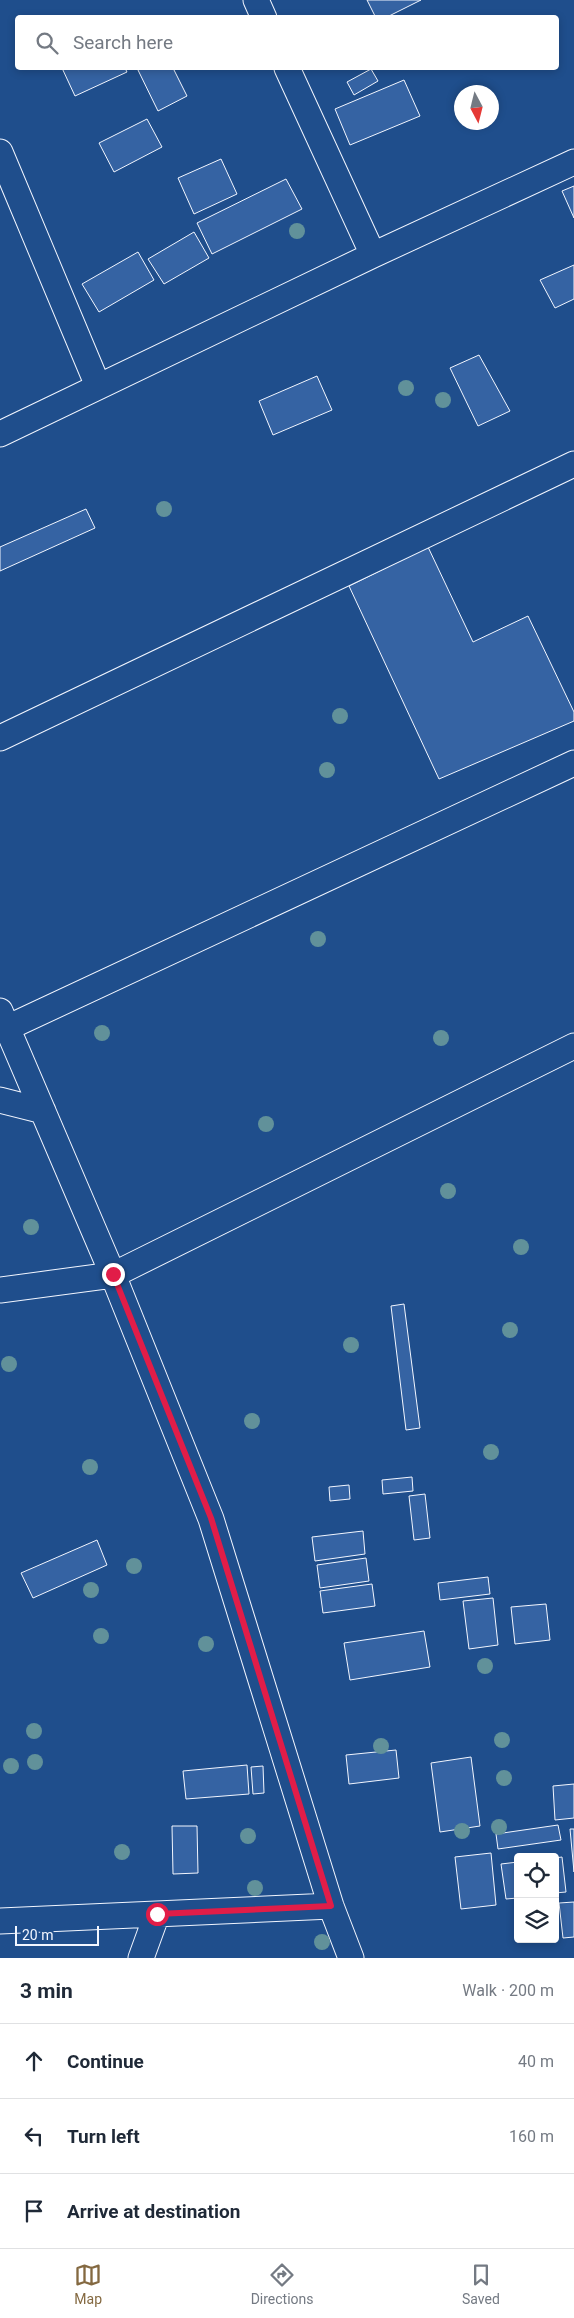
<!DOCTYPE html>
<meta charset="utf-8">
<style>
:root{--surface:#fff;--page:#f6f6f7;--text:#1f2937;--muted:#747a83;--line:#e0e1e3;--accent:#846941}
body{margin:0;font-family:Roboto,sans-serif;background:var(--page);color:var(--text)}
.controls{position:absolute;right:15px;bottom:15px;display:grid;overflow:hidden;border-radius:5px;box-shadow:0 2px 8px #0003}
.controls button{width:45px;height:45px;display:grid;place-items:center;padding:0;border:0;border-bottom:1px solid var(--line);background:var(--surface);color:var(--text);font:25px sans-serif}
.compass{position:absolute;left:454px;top:85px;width:45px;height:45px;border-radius:50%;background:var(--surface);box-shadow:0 2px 8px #0003;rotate:173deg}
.scale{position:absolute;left:15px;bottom:12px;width:84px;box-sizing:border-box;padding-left:5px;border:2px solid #f2f6ff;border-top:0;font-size:14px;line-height:18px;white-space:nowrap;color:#f2f6ff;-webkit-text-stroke:4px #1f4e8c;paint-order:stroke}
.stop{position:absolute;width:15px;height:15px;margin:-11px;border:4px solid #e11d48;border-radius:50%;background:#fff}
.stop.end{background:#e11d48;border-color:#fff;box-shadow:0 1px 5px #0008}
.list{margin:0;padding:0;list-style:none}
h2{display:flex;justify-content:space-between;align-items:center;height:65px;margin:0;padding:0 20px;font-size:21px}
h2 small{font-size:16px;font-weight:400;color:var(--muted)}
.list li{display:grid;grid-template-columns:32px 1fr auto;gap:15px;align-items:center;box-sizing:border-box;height:75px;padding:0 20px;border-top:1px solid var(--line)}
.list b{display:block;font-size:19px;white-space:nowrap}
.list em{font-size:16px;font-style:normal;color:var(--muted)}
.icon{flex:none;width:28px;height:28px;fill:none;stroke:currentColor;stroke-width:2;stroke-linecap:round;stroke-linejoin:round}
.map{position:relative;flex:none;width:574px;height:1958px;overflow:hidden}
.search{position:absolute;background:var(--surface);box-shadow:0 2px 8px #0003;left:15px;right:15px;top:15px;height:55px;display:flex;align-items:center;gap:12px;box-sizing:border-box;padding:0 18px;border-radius:5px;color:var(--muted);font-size:19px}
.sheet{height:290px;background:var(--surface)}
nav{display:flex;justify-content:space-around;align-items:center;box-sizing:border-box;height:70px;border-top:1px solid var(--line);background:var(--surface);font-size:14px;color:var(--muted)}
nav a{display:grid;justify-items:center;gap:2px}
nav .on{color:var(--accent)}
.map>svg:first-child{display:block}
.building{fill:#3563a3;stroke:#f2f6ff}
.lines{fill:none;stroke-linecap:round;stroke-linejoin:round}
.street-casing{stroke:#f2f6ff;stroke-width:27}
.street{stroke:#1f4e8c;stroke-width:25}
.tree{fill:#61919a}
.route{stroke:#e11d48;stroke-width:6}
</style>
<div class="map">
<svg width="574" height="1958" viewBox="0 0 574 1958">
<rect width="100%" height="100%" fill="#1f4e8c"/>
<path class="building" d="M367,0h54l-36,18h-9z
M62,68h63l2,4 -52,24z
M137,68h36l14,28 -29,15z
M371,69l7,12 -24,14 -7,-13z
M404,80l16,36 -70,29 -15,-36z
M147,119l15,28 -48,25 -15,-29z
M221,159l16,35 -43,20 -16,-36z
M286,179l16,30 -90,45 -15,-31z
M574,186v32l-12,-27z
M194,232l15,26 -45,26 -16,-25z
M138,252l16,28 -55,32 -17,-28z
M574,265v34l-19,9 -15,-28z
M479,355l31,56 -32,15 -28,-58z
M317,376l15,34 -59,25 -14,-34z
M86,509l9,19 -95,43v-24z
M428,547l45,95 55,-26 46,96v9l-135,58 -90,-193z
M404,1304l16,124 -14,2 -15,-124z
M412,1477l1,14 -30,3 -1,-14z
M349,1485l1,14 -20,2 -1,-14z
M425,1494l5,44 -16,2 -5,-44z
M363,1531l2,23 -50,7 -3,-24z
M97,1540l10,25 -74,33 -12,-25z
M366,1558l3,23 -49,7 -3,-23z
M488,1577l2,17 -50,6 -2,-17z
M372,1584l3,22 -52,7 -3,-22z
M493,1598l5,47 -29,4 -6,-48z
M546,1604l4,36 -35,4 -4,-37z
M424,1631l6,36 -80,13 -6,-37z
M396,1750l3,28 -50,6 -3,-29z
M471,1757l9,69 -40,6 -9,-69z
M247,1765l2,29 -63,5 -3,-28z
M263,1766l1,27 -11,1 -2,-27z
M574,1784v34l-19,2 -2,-34z
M558,1825l3,15 -63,9 -2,-15z
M172,1826h25l1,47 -25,1z
M570,1829h4v43z
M491,1853l5,52 -35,4 -6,-52z
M562,1857l4,35 -11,1v-35z
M518,1862v36l-12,1 -5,-35z
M574,1902v35l-11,1 -4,-35z"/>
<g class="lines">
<g class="street-casing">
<path id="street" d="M256,0l8,18
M287,68l86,187
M0,152l98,234
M0,434l373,-179 201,-93
M0,738l574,-274
M0,1011l113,264 98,244 120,387 20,52
M7,1028l567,-265
M0,1100l43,11
M0,1290l113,-15 461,-229
M0,1921l331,-15
M141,1958l16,-44"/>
</g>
<use href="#street" class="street"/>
</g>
<g class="tree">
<circle cx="297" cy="231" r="8"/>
<circle cx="406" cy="388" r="8"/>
<circle cx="443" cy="400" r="8"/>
<circle cx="164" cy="509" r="8"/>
<circle cx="340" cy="716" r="8"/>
<circle cx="327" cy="770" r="8"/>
<circle cx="318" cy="939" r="8"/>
<circle cx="102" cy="1033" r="8"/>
<circle cx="441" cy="1038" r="8"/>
<circle cx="266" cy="1124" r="8"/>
<circle cx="448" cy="1191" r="8"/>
<circle cx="31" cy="1227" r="8"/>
<circle cx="521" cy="1247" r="8"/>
<circle cx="510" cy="1330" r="8"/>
<circle cx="351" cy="1345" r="8"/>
<circle cx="9" cy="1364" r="8"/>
<circle cx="252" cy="1421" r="8"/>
<circle cx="491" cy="1452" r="8"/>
<circle cx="90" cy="1467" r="8"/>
<circle cx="134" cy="1566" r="8"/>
<circle cx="91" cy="1590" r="8"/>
<circle cx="101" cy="1636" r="8"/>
<circle cx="206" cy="1644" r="8"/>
<circle cx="485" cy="1666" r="8"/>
<circle cx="34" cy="1731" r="8"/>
<circle cx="502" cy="1740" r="8"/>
<circle cx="381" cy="1746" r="8"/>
<circle cx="35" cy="1762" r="8"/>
<circle cx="11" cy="1766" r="8"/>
<circle cx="504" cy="1778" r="8"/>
<circle cx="499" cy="1827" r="8"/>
<circle cx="462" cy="1831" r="8"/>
<circle cx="248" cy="1836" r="8"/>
<circle cx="122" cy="1852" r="8"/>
<circle cx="255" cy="1888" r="8"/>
<circle cx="322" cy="1942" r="8"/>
</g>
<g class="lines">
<path class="route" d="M113,1274l98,244 120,388 -174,8"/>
</g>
</svg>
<div class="controls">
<button><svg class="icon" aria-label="locate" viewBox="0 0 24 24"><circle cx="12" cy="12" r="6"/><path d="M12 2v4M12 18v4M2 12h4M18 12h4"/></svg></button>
<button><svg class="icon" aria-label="layers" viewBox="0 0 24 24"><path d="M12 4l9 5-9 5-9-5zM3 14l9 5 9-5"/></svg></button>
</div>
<svg class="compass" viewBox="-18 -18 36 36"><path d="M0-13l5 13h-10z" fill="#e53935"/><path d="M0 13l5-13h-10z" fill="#747a83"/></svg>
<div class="scale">20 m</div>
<div class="stop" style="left:157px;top:1914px"></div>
<div class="stop end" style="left:113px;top:1274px"></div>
<div class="search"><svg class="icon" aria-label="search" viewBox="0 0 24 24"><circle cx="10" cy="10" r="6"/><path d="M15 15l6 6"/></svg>Search here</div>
</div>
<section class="sheet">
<h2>3 min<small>Walk · 200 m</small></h2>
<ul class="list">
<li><svg class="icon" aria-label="ahead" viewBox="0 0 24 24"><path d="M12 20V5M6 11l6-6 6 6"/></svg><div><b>Continue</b></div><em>40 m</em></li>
<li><svg class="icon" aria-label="left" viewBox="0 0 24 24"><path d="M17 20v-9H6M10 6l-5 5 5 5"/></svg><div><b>Turn left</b></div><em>160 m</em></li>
<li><svg class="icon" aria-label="arrive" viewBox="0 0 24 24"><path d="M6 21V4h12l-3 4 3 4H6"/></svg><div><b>Arrive at destination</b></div></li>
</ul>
</section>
<nav>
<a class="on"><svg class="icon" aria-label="map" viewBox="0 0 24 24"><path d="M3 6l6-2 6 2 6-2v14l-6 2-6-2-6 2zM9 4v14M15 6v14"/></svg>Map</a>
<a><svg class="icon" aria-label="directions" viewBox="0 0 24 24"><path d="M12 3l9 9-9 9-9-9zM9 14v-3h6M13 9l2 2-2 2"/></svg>Directions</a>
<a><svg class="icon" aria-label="saved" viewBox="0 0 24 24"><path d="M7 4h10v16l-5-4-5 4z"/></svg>Saved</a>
</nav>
